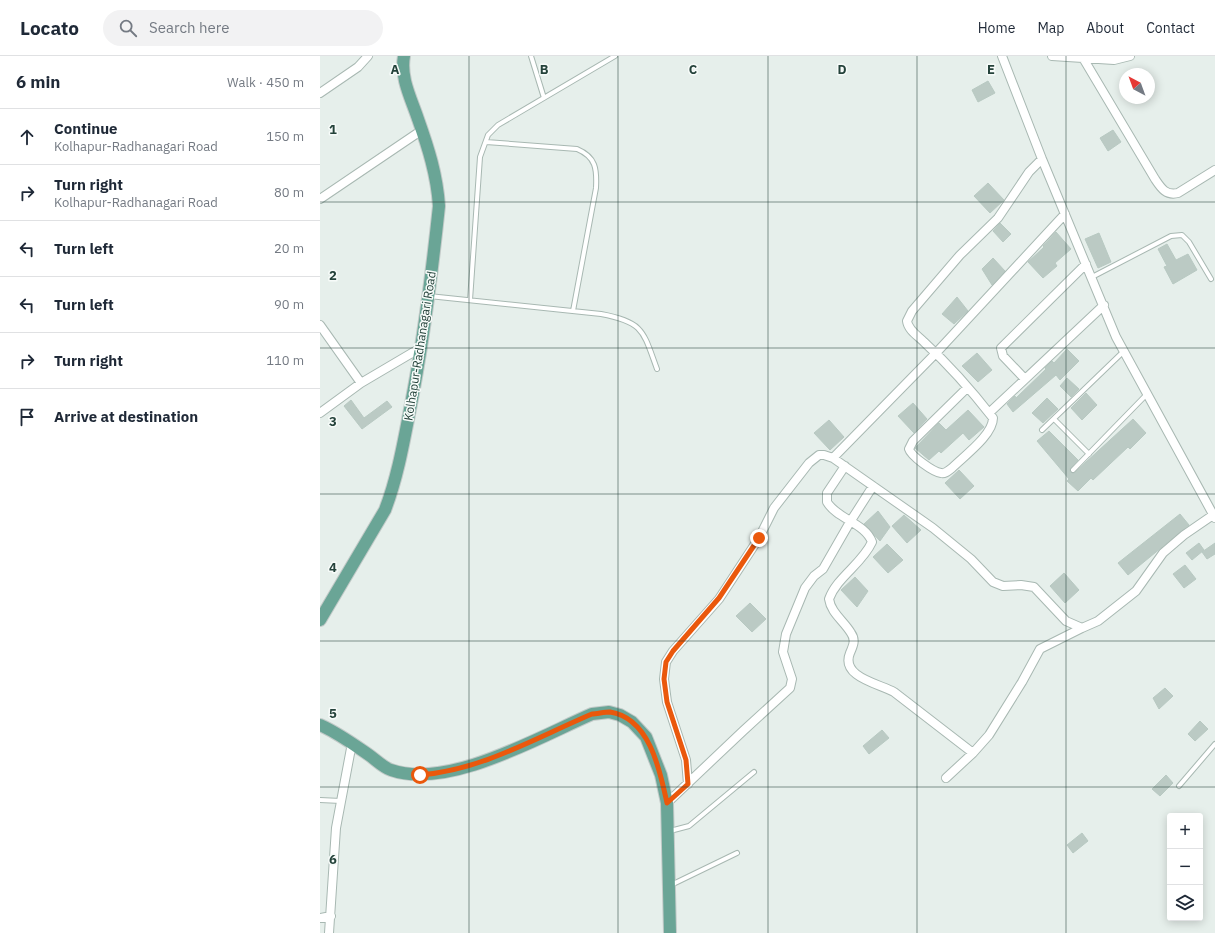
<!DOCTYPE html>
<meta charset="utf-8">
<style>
:root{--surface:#fff;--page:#f2f2f3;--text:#1f2937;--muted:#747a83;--line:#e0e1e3}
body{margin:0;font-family:"IBM Plex Sans",sans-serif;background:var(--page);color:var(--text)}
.controls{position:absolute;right:12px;bottom:12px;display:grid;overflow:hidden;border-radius:4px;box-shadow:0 2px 10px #0003}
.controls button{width:36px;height:36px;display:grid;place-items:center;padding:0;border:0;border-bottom:1px solid var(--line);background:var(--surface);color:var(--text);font:20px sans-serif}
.compass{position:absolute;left:799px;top:12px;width:36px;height:36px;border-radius:50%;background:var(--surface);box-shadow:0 2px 10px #0003;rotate:319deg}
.stop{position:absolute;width:12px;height:12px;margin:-9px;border:3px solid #ea580c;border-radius:50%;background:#fff}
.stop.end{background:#ea580c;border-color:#fff;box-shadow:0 1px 4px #0008}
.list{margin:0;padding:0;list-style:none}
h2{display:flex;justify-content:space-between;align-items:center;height:52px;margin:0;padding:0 16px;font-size:17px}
h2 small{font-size:13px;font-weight:400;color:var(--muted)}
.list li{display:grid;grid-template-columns:26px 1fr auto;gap:12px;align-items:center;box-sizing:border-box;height:56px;padding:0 16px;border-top:1px solid var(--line)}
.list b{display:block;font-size:15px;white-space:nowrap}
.list p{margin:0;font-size:13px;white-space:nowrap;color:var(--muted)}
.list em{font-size:13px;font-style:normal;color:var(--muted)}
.icon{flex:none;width:22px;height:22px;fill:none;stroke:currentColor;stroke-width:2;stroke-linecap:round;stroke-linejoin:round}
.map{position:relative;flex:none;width:895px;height:877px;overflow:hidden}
header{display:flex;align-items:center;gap:24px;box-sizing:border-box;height:56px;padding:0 20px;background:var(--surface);border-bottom:1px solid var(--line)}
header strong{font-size:19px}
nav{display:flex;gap:22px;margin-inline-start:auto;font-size:14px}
.search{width:280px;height:36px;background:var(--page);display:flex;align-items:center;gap:10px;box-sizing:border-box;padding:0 14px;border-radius:22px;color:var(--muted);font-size:15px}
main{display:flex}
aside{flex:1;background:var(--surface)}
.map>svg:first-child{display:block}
.building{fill:#bbcac4;stroke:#b8c9c2}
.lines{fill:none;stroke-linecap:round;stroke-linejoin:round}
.lane-casing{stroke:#a8b8b2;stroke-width:6}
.street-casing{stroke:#a8b8b2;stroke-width:10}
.primary-casing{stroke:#c2cac8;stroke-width:14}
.lane{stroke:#fff;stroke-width:4}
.street{stroke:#fff;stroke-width:8}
.primary{stroke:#6aa596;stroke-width:12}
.route{stroke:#ea580c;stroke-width:5}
.grid{fill:none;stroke:#24423a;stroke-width:1;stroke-opacity:0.55}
.labels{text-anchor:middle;stroke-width:3;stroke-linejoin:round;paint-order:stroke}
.street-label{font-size:12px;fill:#24423a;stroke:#f7fbf9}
.grid-label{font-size:13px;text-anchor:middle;font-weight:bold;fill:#24423a;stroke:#f7fbf9;stroke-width:3;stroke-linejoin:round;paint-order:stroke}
</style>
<header>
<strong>Locato</strong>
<div class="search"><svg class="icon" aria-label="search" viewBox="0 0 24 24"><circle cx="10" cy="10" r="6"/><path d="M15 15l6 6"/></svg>Search here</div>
<nav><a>Home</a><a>Map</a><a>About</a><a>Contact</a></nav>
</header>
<main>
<aside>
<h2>6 min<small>Walk · 450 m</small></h2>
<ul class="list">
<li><svg class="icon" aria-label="ahead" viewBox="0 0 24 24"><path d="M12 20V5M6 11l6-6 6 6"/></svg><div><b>Continue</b><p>Kolhapur-Radhanagari Road</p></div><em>150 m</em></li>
<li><svg class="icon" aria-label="right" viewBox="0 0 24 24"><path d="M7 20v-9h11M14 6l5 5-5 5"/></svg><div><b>Turn right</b><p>Kolhapur-Radhanagari Road</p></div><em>80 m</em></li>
<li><svg class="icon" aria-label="left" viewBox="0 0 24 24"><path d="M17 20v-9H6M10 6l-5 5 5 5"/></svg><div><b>Turn left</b></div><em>20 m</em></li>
<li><svg class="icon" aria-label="left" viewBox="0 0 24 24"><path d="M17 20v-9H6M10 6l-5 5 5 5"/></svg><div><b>Turn left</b></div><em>90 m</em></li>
<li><svg class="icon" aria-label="right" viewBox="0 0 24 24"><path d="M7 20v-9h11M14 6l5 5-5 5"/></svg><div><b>Turn right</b></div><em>110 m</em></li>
<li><svg class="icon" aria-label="arrive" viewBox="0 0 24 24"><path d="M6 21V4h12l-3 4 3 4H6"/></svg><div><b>Arrive at destination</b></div></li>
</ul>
</aside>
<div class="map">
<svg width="895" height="877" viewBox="0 0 895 877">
<rect width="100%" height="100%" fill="#e6efeb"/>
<path class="building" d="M668,25l7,12 -17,9 -6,-12z
M793,74l8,12 -13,9 -8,-13z
M668,127l16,17 -14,13 -16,-17z
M680,167l11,11 -8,8 -10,-11z
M736,176l15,17 -16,14 2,3 -14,12 -15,-16 16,-15 -1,-1z
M779,177l12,29 -13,6 -13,-29z
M847,188l9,16 12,-6 9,16 -24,14 -9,-17 3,-1 -9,-17z
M673,202l12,13 -13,14 -10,-16z
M637,241l11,14 -14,13 -12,-10z
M747,293l12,12 -19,19 -4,-5 -43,37 -6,-8 8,-8 1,2 30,-29 -1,-1 7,-7 2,2z
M657,297l15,17 -14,12 -16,-16z
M747,322l12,11 -8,8 -11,-11z
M766,337l11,12 -15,15 -11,-12z
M727,342l11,11 -15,14 -11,-10z
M31,344l13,18 23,-17 5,6 -30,22 -18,-23z
M593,347l14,16 -13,14 -16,-17z
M648,354l16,17 -15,13 -6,-7 -22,20 -2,-2 -10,9 -14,-12 24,-25 7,7z
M813,363l13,14 -16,16 -2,-2 -35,33 -2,-2 -13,13 -11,-10 2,-2 -32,-38 12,-10 29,29 -8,9v3l4,1z
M509,364l15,17 -14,13 -16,-17z
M639,414l15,16 -14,13 -15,-16z
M558,455l12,16 -10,14 -16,-17z
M860,458l9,11 -61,50 -10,-12z
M584,459l17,15 -14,13 -15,-17z
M879,487l5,7 -12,10 -6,-7z
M895,487v11l-8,5 -5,-7z
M567,488l16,16 -15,13 -15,-16z
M865,509l11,14 -12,9 -11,-14z
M744,517l15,17 -14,13 -15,-17z
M535,521l13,14 -11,16 -16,-17z
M430,547l16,16 -14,13 -16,-16z
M845,632l8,8 -14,13 -6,-11z
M880,665l8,8 -13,12 -7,-7z
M562,674l7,8 -20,16 -6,-8z
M846,719l7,8 -13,13 -8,-7z
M762,777l6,8 -15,12 -6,-8z"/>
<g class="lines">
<g class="lane-casing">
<path id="lane" d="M211,0l13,42
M166,86l91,7c19,8 20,20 19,39l-23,123
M772,221l79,-41 11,-1 7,7 22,37
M109,240l172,18c43,8 42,17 56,55
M150,244l10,-143 8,-22 10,-10 117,-69
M734,363l35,35
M722,374l82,-79
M753,414l74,-76
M859,730l36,-42
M0,744l21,1
M350,775l19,-5 65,-54
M351,829l66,-32"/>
</g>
<g class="street-casing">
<path id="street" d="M682,0l40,103 74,178 99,181
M732,0l62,4 16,-4
M763,2l72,121c6,9 11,17 23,14l37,-23
M0,37l38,-26 10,-11
M0,143l102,-69
M0,269l41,58
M705,323l-22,-23 -2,-8 85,-84
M647,332l-54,53 -4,8c2,7 24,23 32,24 4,1 7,-2 11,-5 12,-12 41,-33 41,-50 -21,-27 -44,-53 -69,-76 -6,-6 -16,-12 -17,-21l5,-10 48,-56 38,-37 31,-46 13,-13
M0,357l41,-30 61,-36
M669,357l115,-108
M513,402l103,-105 129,-139
M525,410l-18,27v9c10,17 38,21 45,40 -10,22 -35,35 -43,57 2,14 15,22 22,34 5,7 2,13 -1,20 -10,24 30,31 44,39l79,61
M626,722l27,-25 16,-18 33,-53 18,-33 42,-21
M368,728l-2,-24 -19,-58 -3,-23 2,-17 7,-11 46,-52 40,-61 15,-30 35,-45 10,-8h5l9,3 100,70 38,31 22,23 10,4 18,-1 13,2 32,34 16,7 16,-7 38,-30 27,-38 21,-18 29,-20
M347,747l76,-72 47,-43 2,-9 -9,-27 3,-18 19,-46 9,-12 9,-7 27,-47 23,-36
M0,862l11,-2
M9,877l7,-105 16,-85"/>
</g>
<g class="primary-casing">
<path id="primary" d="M0,564l65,-110c13,-34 19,-70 26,-106 13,-66 21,-132 28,-198 -2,-31 -11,-59 -21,-87 -7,-21 -18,-41 -14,-63
M0,669c18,8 33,19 49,30 7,5 15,13 22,15 57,20 148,-33 201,-56l17,-2 11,3 12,7 14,15 15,38 6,28 3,130"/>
</g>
<use href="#lane" class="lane"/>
<use href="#street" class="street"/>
<use href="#primary" class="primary"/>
</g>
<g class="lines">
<path class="route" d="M100,719c62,-5 115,-37 172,-61 5,0 12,-2 18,-2 40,6 50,59 57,91l21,-19 -2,-24 -19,-58 -3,-23 2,-17 7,-11 46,-53 40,-60"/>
</g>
<path class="grid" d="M149,0v877M298,0v877M448,0v877M597,0v877M746,0v877M0,146h895M0,292h895M0,438h895M0,585h895M0,731h895"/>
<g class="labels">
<g class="street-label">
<text transform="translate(100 290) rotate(-81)" y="4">Kolhapur-Radhanagari Road</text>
</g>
</g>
<g class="grid-label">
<text x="75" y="18">A</text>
<text x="224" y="18">B</text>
<text x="373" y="18">C</text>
<text x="522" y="18">D</text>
<text x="671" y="18">E</text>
<text x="13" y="78">1</text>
<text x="13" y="224">2</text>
<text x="13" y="370">3</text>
<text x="13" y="516">4</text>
<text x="13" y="662">5</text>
<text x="13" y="808">6</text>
</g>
</svg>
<div class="controls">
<button>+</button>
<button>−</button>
<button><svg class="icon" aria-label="layers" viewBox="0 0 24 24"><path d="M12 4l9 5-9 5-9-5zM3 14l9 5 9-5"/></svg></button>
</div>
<svg class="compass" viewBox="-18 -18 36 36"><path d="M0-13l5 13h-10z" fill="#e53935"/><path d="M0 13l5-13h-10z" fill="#747a83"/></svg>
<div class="stop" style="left:100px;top:719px"></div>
<div class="stop end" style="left:439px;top:482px"></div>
</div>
</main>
